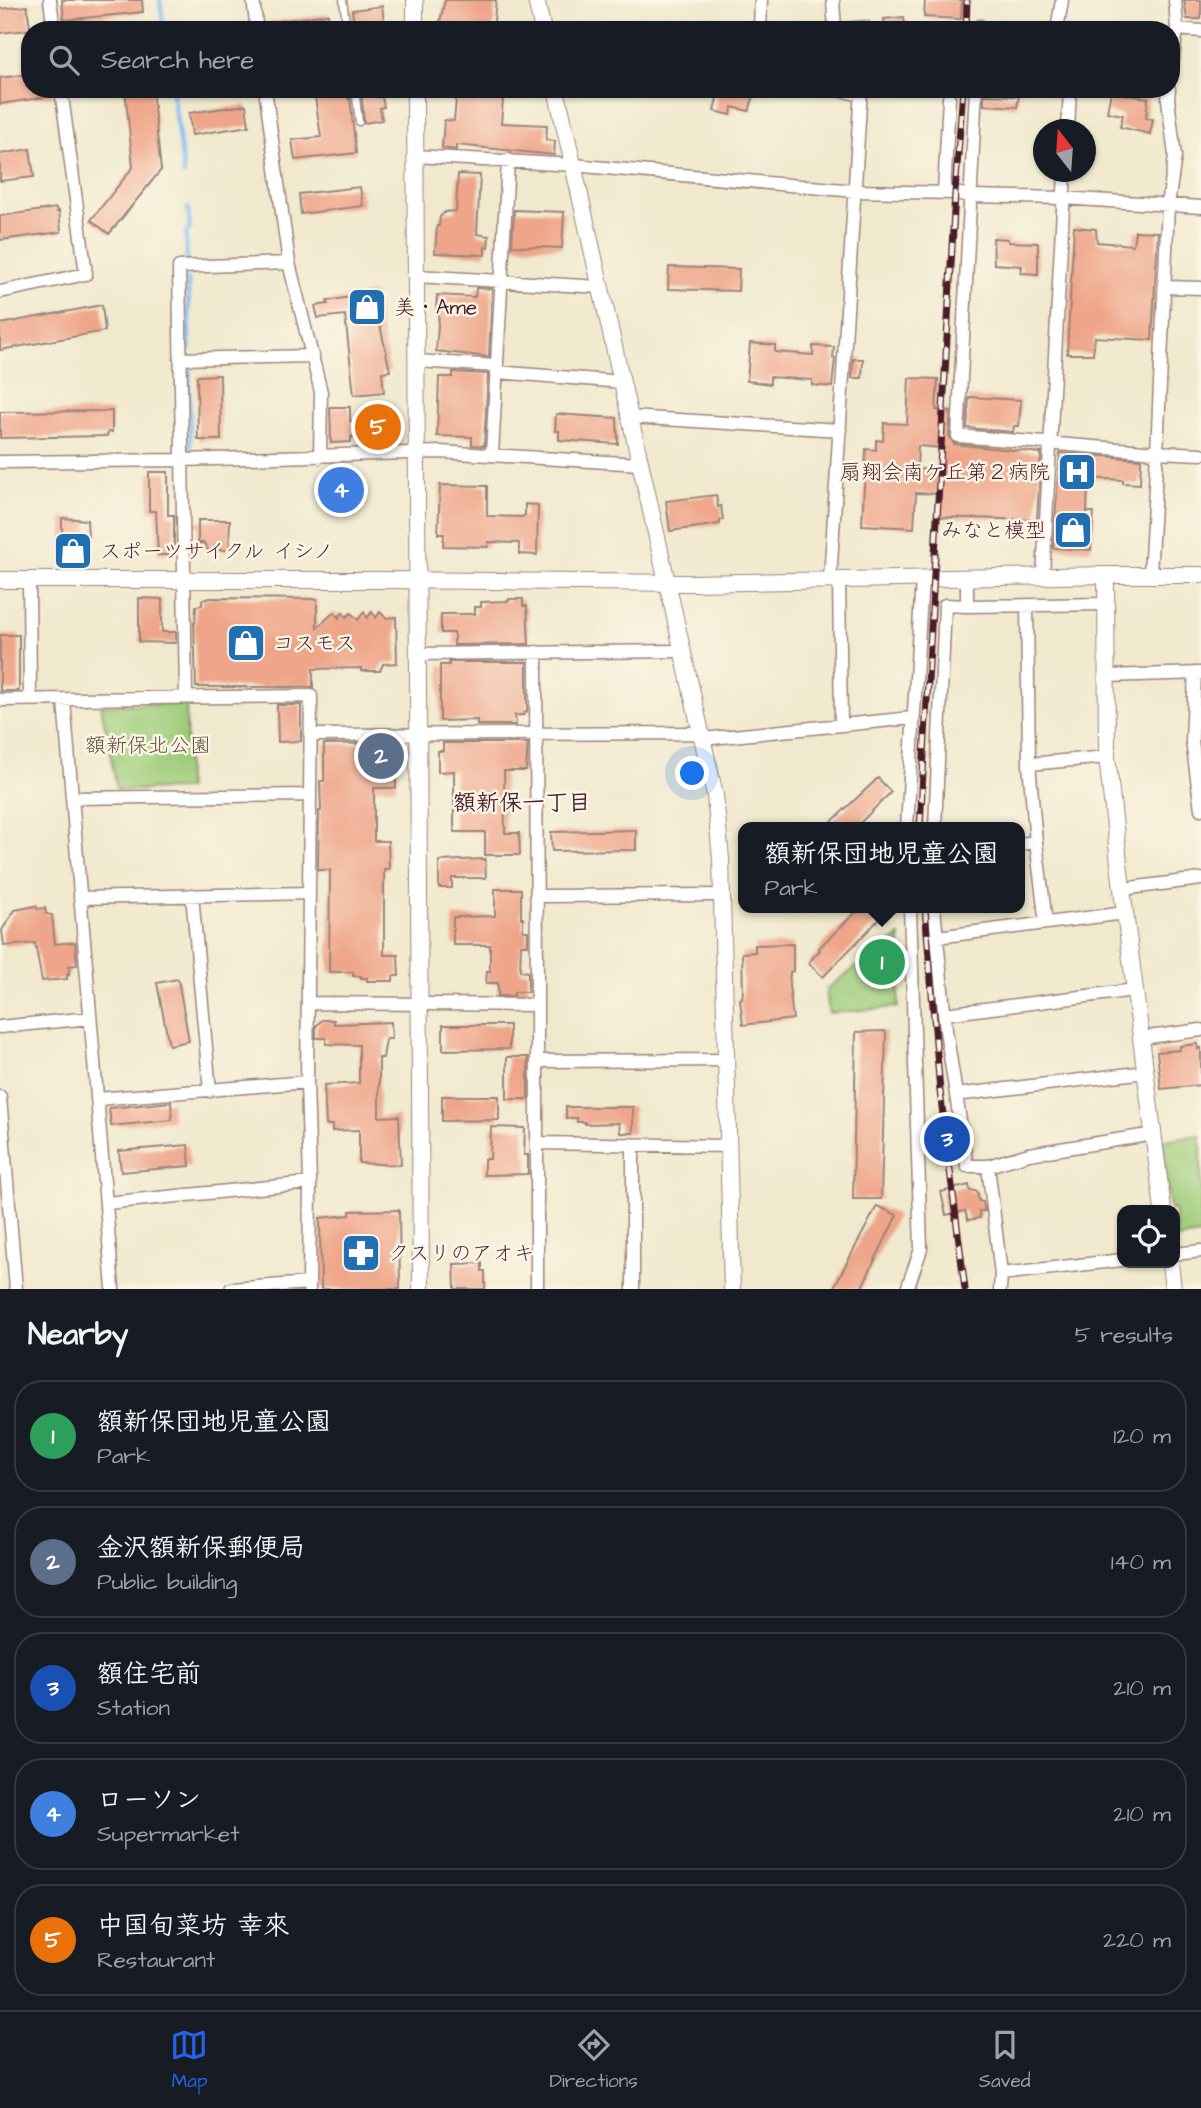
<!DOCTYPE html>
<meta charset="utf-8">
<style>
:root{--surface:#171b24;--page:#20242c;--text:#f1f3f6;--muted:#9ea1a6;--line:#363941;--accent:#2563eb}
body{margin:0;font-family:"Architects Daughter","Klee One",sans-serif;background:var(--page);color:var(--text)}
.controls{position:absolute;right:21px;bottom:21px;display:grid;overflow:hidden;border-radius:14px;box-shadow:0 2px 5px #0004}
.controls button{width:63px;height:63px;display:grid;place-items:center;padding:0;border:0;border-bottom:2px solid var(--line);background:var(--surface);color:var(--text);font:35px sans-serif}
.compass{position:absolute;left:1033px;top:119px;width:63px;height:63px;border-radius:50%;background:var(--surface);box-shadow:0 2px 5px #0004;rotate:343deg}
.you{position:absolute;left:693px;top:774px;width:24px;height:24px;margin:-18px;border:5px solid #fff;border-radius:50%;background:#1a73e8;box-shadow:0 0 0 10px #1a73e833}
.badge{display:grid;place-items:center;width:46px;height:46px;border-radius:50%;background:var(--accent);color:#fff;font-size:23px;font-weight:700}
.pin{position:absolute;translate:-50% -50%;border:4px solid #fff;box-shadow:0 2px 7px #0006}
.popup{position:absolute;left:738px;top:822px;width:287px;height:91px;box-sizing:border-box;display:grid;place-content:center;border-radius:14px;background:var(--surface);filter:drop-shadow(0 2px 5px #0005);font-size:23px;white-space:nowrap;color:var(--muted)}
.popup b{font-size:26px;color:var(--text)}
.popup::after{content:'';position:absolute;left:50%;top:100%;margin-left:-14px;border:14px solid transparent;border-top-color:var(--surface)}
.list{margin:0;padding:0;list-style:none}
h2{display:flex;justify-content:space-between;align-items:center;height:91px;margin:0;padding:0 28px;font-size:30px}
h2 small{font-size:23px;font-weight:400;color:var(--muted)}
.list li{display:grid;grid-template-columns:46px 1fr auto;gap:21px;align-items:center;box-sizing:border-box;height:112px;margin:0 14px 14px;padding:0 14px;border:2px solid var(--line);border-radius:28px}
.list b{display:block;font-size:26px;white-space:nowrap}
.list p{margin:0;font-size:23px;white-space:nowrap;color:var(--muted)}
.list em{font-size:23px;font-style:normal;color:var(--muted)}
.icon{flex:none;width:38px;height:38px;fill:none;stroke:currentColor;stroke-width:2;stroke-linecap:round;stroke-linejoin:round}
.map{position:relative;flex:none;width:1201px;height:1289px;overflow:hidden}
.search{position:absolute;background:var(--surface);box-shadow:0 2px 5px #0004;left:21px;right:21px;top:21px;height:77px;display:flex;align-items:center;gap:18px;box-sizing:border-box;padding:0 24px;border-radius:28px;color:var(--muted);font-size:26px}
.sheet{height:721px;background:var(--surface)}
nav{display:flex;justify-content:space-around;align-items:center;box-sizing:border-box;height:98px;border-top:2px solid var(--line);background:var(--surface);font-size:19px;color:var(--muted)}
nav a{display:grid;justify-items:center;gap:4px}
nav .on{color:var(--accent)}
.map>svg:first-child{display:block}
.green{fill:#9fcd7b;stroke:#747653;stroke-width:2}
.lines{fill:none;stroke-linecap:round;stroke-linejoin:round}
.stream{stroke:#80b9f1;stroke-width:4.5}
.building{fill:#eea589;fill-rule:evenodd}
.service-casing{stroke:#9d847c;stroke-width:9}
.minor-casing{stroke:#9d847c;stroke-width:15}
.tertiary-casing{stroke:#9d847c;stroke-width:18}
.service{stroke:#fff;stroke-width:6}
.minor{stroke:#fff;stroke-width:12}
.tertiary{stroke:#fff;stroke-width:16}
.rail-casing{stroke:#4a1f2b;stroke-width:7}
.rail{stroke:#fcf5e5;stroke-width:4.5;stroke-dasharray:13;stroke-linecap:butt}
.labels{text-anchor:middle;stroke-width:5;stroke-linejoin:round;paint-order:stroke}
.poi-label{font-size:21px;fill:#4a1f2b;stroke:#fcf5e5;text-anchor:start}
.park-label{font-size:21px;fill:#645343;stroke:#fcf5e5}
.neighbourhood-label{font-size:23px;font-weight:bold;fill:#4a1f2b;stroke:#fcf5e5}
</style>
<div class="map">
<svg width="1201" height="1289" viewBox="0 0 1201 1289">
<rect width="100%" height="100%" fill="#fcf5e5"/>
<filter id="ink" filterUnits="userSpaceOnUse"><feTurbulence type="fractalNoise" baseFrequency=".0143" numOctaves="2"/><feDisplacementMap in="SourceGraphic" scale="14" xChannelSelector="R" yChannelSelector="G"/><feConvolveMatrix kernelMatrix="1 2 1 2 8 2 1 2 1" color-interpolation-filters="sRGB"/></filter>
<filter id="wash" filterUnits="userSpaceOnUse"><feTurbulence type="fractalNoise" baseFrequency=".00686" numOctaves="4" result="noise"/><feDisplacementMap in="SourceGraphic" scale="28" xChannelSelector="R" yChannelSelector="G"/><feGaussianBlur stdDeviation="1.57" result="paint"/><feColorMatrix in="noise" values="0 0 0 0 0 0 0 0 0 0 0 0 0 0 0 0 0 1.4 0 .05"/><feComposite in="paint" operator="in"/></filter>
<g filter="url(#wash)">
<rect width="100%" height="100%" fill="#f0e9cd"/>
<path class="green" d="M186,704l1,85 -70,1 -16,-85z
M900,936l-2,71 -69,6 -3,-24z
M1201,1135v100l-26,4v-29h-5l-8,-70z"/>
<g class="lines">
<path class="stream" d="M160,0l4,30
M172,89l12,86
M187,260l-1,-27 4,-4 -2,-21
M188,279l1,70
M189,370l1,77"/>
</g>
<g id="blocks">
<path class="building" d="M62,0h80l1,12 -79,8z
M445,0h51l-3,30h-55z
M925,0h37l-1,19 -37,-2z
M1184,0h17v19h-14z
M27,6l3,22 -2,2 -28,3v-24z
M382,6l2,16 -30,3 -2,-15z
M328,14l2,16h-64v-7z
M904,17l1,13h-20l-1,-11z
M30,74v15h22l1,7 -53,8v-26z
M125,89h27l9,81 -52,64 -18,-14 42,-53z
M457,89h47l-3,34 46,2 -1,15 9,1 -1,14 -98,-10v5l-14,-2 2,-28 10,1z
M719,89h37l-7,22 -17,-4 -1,8 -17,-4z
M347,92l1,7 2,-1 6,55 -61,7 -3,-20 29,-3 -6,-40z
M1111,92l37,6 -2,20 7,1 -3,15 -30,-7 3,-12 -16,-3z
M377,93l1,4h4l2,10 -4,1 2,12 -18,3 -2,-27z
M984,95l35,1 -2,11 -33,-2z
M246,105l3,21 -57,9 -3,-22z
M30,149l4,28 -34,4v-27z
M458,174l22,1 -3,59 12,2 -1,11h-3v8l-50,-2 2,-27h2l1,-9 5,-5 11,-1z
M360,187l3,19 -62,8 -2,-20z
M56,208l1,4 2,-1 2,21 -61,8v-24z
M514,210l50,2 -2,36 -50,-2z
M1074,227l22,2 1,13 36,3 2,-14 23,1 -6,108 -57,-3 -2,17h-26z
M993,238l15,1v3l30,1v31l-17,-1 1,-7 -28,-2z
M669,267l70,2 -1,22 -70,-2z
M476,288l16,1 -3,68 -53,-6 3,-39h-3l1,-17 38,2z
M373,293l17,78 -8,1 2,20 -30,3 -9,-80 -27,3 -3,-12 13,-2 -1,-3z
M102,305l3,26 -105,19v-26z
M750,343l25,2v7l38,3v-9l21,1 -1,11h2l-3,29 -20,-2v-5l-42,-3v7l-23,-3z
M853,359h10l-1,19h-10z
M453,372l35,2 -4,72 -12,-1v-8l-35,-1 2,-59h14z
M220,375l1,65h-23l-1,-64z
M909,378l29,1 -2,31 15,1 -2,25 5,8 87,9 -4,67 -97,-3v-23l-24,-1 -2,35 -52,-3 4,-76 10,1v-10l7,1 1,-18 23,1zM918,446l24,2 -1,22 -24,-1z
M969,397l52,3 -2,26h-5l-1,6 -46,-4z
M330,407h20v14l32,-1v-3l13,-1v20l-44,1v5l-20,1z
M112,411v21h-4l-1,4 -107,2v-26z
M556,414l61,4 1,26 -59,-4v-9h-4z
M1060,453l81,6 -1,25 -17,-1v-3l-35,-2 -1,34h7l-3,38 -38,-2z
M149,472h19v43h6v40h-16l-2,-44h-7z
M320,477h41l1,25h-42z
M440,485l47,1v30l35,1 3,-2v-11l13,1 -1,50 -18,-1v-11l-31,-1v5l-45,-1 1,-12h-6z
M716,495l2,12 3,-1 2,14h-3v4l-50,7 -4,-30z
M62,518l25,2 1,17 -4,2 1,25 -23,-1z
M198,520h32l-1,30h-21l-4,-7h-6z
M139,598l23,1v33h14v11l-37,-1z
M210,598l107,1v29l17,-16 5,6 3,-6 4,5 5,-4 7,7 6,-8 3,6 5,-6 4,6 4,-6 6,6 10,-1 1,46 -14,1 -3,7h-19v-3l-48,1v18h-117l-2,-64h1l1,-17 6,-1v-5z
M509,599h14v7h4l2,38 -75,1v-12h-13v-19h34v-7h6v-5l28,-1z
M0,635h19v56h-19z
M449,662h78v50l-3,1v2h-9l1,10h-39v-5l-37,1v-56h9z
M277,705h24v36l-23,1z
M397,743l-1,45h-22v53h14l1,28h-5v86h14l1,21h-6v5h-26v-3h-6v-2h-8v-4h-24l1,-102h-12l1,-59h2l-1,-30h4v-37z
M443,743h85l-2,28h-22l1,62h14l1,22h-35v-23h-31v-61l-16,1v-21h5z
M878,778l13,14 -35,35h-30z
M636,830v20l-84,1 -1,-19z
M485,859l1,19h-34v10h-13v-27z
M495,889h26v29h2v13h5v14h-7l-1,26 8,1v20h-14v4h-16v-13h-12l1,-12h3v-26h-37v-28l42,-1z
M36,906l1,3 8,-1 1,6 6,1 3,29 20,-2 2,23 -8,1v9h-2v4l-25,2 -7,-38 -31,3 -2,-16 13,-20z
M860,908h30l-67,69 -15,-14 12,-13 -1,-2z
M793,944v27l-3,1 -1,13 4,34 -50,6 -3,-26 2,-1 1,-7 -1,-38 13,-1v-7z
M178,979l11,62 -20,4 -12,-62z
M322,1020h12v4l57,-2 1,17h-6l-3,19h-4v59l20,-1 2,49 -42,-2v-33l-27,1v-6h-6l-2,-40 35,-2v-38l-33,-1v-6h-10v-12z
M443,1025h66v24l-66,1z
M885,1031l1,3 -5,165h-28l3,-167z
M1198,1044v5l3,-1v37l-40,4 -4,-37 23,-2v-4z
M507,1057h21v42h-21z
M442,1096h57v24l-57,1z
M171,1102l1,18 -61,6 -2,-18z
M566,1107h67v26h-13l-1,-10 -34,1v-2h-8v-4h-11z
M491,1127l34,1 -1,27h4v19l-44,1v-16h6z
M188,1145l2,21 -69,6 -2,-21z
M969,1185l1,6h7l2,10 4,1 2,9h-6l1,7 -12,2 -3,-9 -19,4 -5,-23z
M877,1206l20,9 -36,74h-28z
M399,1210l1,79h-79l-1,-71 30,-3v-4z
M482,1263v8h3v18h-30l-1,-25z"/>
</g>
</g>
<g filter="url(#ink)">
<use href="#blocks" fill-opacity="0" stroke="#9d847c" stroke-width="2"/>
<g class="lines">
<g class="service-casing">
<path id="service" d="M343,0l4,30
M355,89l4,33"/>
</g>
<g class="minor-casing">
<path id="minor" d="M50,0l4,30
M253,0l4,30
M833,0l2,30
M1177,29l24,2
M760,30l1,-30
M835,30l30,-3v3
M980,30v-4
M1057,30l5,-30
M1171,73l6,-44 -2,-29
M835,89l26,6
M976,89l-18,347 199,16 11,-247 7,-49 -7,-57 1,-10
M1068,130l2,-41
M415,156l158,9 282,26 100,2 16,3 92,2 138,9
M944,193l5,-95
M289,263l32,129 -1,65
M416,276l184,11
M1166,287l35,1
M0,292l86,-18 -25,-185
M180,359l133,-3
M417,361l80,5
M497,372l125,10
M630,417l210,13
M492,455l16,-295
M0,462l182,-2 258,-8 200,12
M1150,575l7,-123 44,2
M1043,576l22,-404
M29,580l1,120
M830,580l31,-491
M839,580l2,144
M1027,605l2,159
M967,606l139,-2
M536,652l1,353
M418,654l265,-3
M1195,673l-3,68 9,68
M1107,676l94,-3
M186,697l-7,-430 110,-4 -24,-174
M0,700l311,-4 -4,386 3,101 -1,106
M64,701l49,588
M310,735l391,-2
M702,739l210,-21
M72,798l238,-3
M907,827l15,-248
M935,827l10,-222 22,1v-27
M1036,842l10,81
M1020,844l16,-2 -7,-78 78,-7
M1122,889l79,-10
M192,895l18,196
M536,896l186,-1
M80,898l229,-5
M934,908l12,122 21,136h21l13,108 -1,15
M937,937l188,-24
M308,1003l229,2v284
M944,1014l191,-24
M0,1027l90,-9
M1141,1038l60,-8
M538,1061l190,-1
M956,1095l190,-23
M0,1097l16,192
M97,1099l210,-17
M537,1143l192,3
M633,1145v144
M988,1166l41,-12 125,-20
M106,1203l204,-20
M1175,1254l26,-3
M1001,1274l121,-14
M231,1289l78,-6
M907,1289l14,-40 -11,-341"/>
</g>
<g class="tertiary-casing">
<path id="tertiary" d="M415,0v30
M536,0l7,30
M415,89l6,1200
M556,89l159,706 6,64 11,430
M1106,575l1,182 15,132 41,321
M0,580h384l306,3 416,-8h95
M1170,1263l3,26"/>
</g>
<use href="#service" class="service"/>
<use href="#minor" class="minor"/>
<use href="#tertiary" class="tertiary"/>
<g class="rail-casing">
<path id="rail" d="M966,30l1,-30
M920,827l35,-634 8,-104
M925,908l15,183 25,198"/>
</g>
<use href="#rail" class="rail"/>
</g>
</g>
<defs>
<g id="shop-square" transform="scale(2.0125)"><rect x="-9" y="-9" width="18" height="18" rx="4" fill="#1f6fb2" stroke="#fcf5e5"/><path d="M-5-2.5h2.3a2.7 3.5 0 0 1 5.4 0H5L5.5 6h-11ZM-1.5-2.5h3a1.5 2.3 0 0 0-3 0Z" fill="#fff"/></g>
<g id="hospital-square" transform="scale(2.0125)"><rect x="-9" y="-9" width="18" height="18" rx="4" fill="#1f6fb2" stroke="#fcf5e5"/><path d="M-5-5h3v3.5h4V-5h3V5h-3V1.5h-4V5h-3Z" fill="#fff"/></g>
<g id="pharmacy-square" transform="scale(2.0125)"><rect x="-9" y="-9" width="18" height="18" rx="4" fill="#1f6fb2" stroke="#fcf5e5"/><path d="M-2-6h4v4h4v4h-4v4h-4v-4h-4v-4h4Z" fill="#fff"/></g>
</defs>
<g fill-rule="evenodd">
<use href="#shop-square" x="367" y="307"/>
<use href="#hospital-square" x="1077" y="472"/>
<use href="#shop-square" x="1073" y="530"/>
<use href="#shop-square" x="73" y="551"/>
<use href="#shop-square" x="246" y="643"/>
<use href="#pharmacy-square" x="361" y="1253"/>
</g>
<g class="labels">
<g class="poi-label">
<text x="394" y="314">美・Ame</text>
<text x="1050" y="479" text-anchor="end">扇翔会南ケ丘第２病院</text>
<text x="1046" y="537" text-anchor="end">みなと模型</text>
<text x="100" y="558">スポーツサイクル イシノ</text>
<text x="273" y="650">コスモス</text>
<text x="388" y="1260">クスリのアオキ</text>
</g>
<g class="park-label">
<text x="148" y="752">額新保北公園</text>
</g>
<g class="neighbourhood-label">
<text x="522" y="810">額新保一丁目</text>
</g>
</g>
</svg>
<div class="controls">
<button><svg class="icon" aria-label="locate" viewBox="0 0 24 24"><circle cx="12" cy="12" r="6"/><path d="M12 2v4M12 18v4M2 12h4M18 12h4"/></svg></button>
</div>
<svg class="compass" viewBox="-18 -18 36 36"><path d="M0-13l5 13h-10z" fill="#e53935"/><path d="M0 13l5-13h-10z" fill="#9ea1a6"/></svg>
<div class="you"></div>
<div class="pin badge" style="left:882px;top:962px;background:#2e9e5b">1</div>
<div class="popup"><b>額新保団地児童公園</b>Park</div>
<div class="pin badge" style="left:381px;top:756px;background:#5c6f8a">2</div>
<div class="pin badge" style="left:947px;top:1139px;background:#1a4fb4">3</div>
<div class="pin badge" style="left:341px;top:490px;background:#3f7fe0">4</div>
<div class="pin badge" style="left:378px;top:427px;background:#e8710a">5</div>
<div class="search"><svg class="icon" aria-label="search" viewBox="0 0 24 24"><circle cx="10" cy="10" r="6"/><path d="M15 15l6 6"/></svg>Search here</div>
</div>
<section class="sheet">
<h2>Nearby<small>5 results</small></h2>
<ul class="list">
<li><span class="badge" style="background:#2e9e5b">1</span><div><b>額新保団地児童公園</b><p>Park</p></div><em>120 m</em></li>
<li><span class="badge" style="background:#5c6f8a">2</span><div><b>金沢額新保郵便局</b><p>Public building</p></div><em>140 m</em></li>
<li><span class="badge" style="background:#1a4fb4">3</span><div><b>額住宅前</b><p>Station</p></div><em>210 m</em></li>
<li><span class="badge" style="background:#3f7fe0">4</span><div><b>ローソン</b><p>Supermarket</p></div><em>210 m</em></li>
<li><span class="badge" style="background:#e8710a">5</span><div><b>中国旬菜坊 幸來</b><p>Restaurant</p></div><em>220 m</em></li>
</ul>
</section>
<nav>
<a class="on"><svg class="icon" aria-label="map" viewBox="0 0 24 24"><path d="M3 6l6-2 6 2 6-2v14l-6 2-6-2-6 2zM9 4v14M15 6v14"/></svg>Map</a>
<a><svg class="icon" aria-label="directions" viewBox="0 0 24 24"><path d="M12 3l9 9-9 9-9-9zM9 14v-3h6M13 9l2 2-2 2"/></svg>Directions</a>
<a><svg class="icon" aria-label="saved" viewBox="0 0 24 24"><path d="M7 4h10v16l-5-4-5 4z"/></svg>Saved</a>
</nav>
